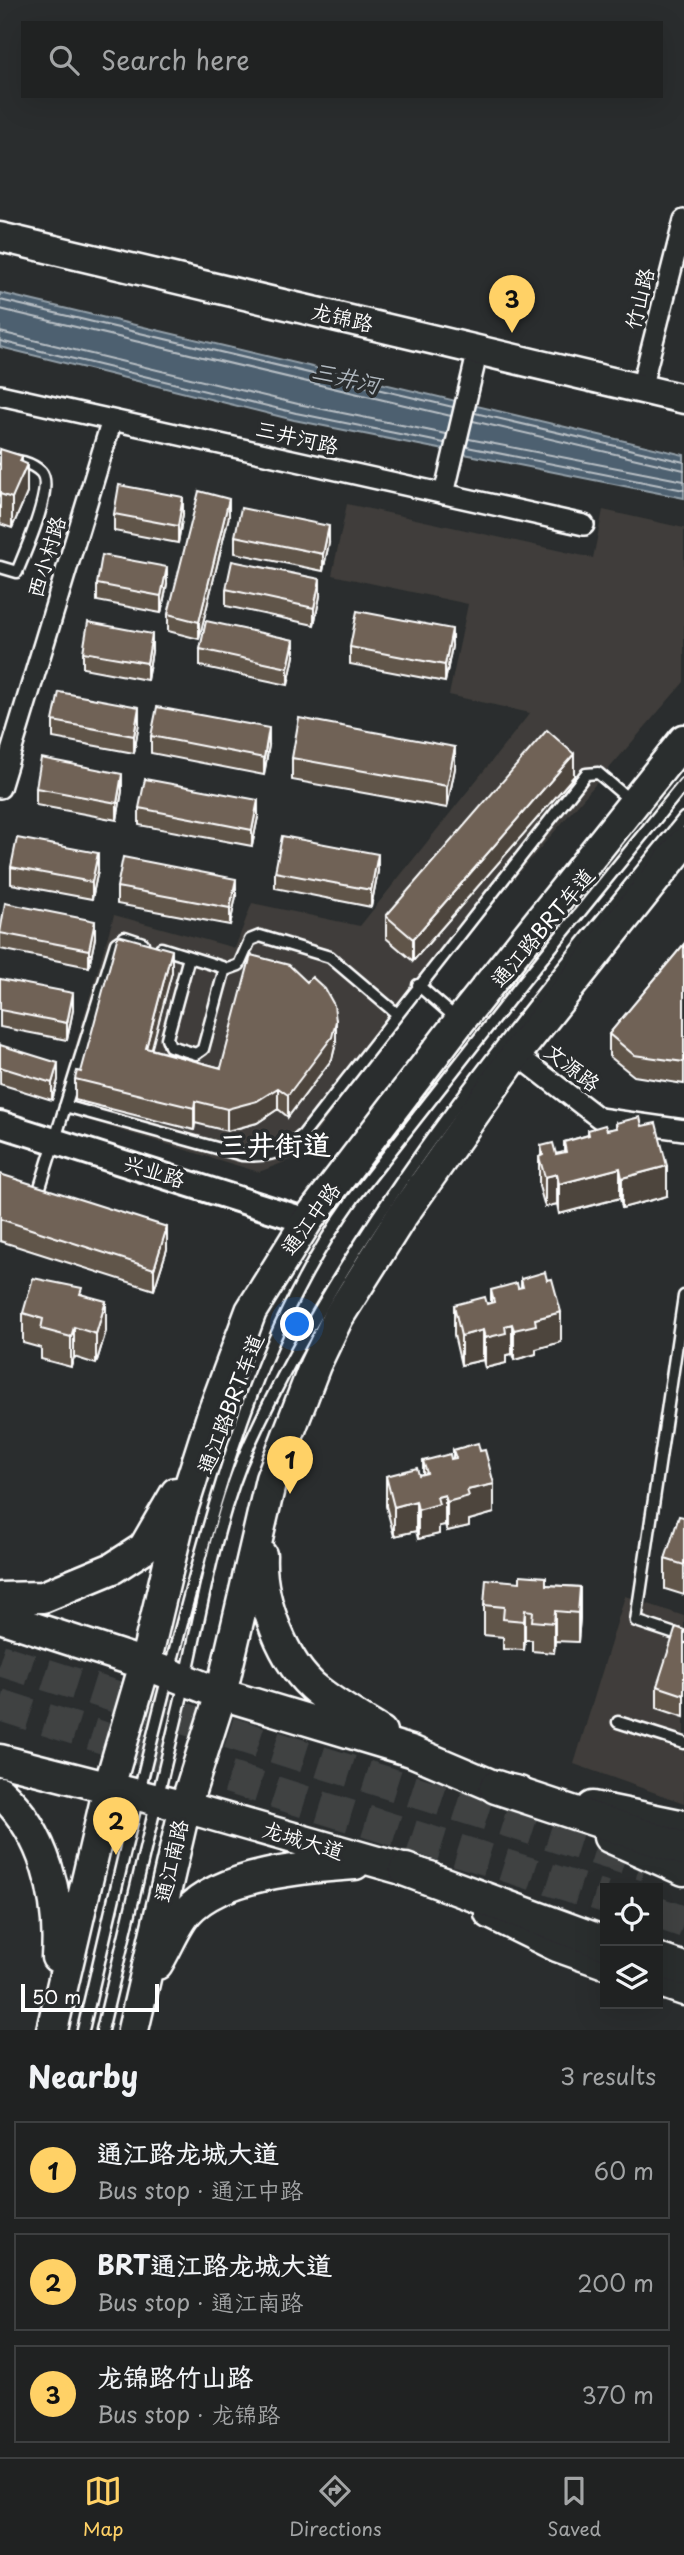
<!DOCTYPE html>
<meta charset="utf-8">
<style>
:root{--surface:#202222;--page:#282a2a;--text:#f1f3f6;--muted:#a2a4a5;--line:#3d3f40;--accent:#ffd166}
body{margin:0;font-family:"Playpen Sans","LXGW WenKai TC",sans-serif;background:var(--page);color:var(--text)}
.controls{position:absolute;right:21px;bottom:21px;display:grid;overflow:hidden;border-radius:0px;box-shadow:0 7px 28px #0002}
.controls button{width:63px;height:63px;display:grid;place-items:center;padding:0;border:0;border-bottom:2px solid var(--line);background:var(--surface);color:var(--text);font:35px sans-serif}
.scale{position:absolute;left:21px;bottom:18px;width:138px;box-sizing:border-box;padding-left:7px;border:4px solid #fff;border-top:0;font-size:19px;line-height:24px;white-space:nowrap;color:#fff;-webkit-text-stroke:5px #2a2d2e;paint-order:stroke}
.you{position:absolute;left:298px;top:1325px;width:24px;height:24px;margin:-18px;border:5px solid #fff;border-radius:50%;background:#1a73e8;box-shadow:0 0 0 10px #1a73e833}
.badge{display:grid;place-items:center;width:46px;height:46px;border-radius:50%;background:var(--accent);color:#111;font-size:23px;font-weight:700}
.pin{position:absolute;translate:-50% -58px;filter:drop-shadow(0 2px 4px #0008)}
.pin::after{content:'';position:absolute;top:37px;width:24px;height:21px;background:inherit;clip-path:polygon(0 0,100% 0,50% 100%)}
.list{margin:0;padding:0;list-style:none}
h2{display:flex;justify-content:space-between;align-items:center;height:91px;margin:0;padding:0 28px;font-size:30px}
h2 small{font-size:23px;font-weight:400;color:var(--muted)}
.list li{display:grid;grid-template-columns:46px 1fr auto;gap:21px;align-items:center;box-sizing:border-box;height:98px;margin:0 14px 14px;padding:0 14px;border:2px solid var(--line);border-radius:0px}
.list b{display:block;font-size:26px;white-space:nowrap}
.list p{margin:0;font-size:23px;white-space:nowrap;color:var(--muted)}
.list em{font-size:23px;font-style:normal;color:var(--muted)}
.icon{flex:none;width:38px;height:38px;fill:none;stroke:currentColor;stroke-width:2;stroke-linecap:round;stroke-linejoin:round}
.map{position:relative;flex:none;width:684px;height:2030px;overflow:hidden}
.search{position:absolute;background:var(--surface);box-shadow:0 7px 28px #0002;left:21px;right:21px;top:21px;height:77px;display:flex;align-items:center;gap:18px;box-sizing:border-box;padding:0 24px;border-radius:0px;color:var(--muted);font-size:26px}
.sheet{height:427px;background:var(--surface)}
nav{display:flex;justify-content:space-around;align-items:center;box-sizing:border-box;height:98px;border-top:2px solid var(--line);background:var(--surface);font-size:19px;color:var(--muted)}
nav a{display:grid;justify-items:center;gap:4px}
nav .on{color:var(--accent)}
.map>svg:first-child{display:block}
.built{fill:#3f3d3a}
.water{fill:#4d606f;stroke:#94a0a9;stroke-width:2}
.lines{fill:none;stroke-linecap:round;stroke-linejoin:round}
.shore{stroke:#b8bfc5;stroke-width:2}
.trunk-tunnel{stroke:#3f4243;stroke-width:32;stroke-dasharray:32 16;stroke-linecap:butt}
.service-casing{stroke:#fff;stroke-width:15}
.minor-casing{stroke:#fff;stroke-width:24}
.tertiary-casing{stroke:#fff;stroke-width:30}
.secondary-casing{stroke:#fff;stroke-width:33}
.primary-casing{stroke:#fff;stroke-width:35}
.trunk-casing{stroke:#fff;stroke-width:37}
.service{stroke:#2a2d2e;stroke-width:10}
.minor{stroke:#2a2d2e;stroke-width:19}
.tertiary{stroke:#2a2d2e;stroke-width:24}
.secondary{stroke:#2a2d2e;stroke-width:28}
.primary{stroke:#2a2d2e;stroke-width:30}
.trunk{stroke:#2a2d2e;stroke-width:32}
.wall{fill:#60544a;stroke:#fff;stroke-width:2}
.shaded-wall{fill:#4e453c;stroke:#fff;stroke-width:2}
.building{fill:#706256;stroke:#fff;stroke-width:2}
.labels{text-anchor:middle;stroke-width:7;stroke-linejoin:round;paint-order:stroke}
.street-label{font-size:21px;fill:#fff;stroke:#2a2d2e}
.water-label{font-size:23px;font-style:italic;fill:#afb7be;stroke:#2a2d2e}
.district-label{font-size:28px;font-weight:bold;fill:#fff;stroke:#2a2d2e}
</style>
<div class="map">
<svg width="684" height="2030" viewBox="0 0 684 2030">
<rect width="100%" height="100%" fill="#2a2d2e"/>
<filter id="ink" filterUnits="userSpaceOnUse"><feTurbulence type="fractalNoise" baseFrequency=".0143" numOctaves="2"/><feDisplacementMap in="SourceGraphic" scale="14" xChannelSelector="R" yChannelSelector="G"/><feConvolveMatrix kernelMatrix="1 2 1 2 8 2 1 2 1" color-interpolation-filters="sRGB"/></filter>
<g filter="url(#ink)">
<path class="built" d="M347,504l246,54 10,-48 81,18v154l-258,298 -126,176 -41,16 -203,-61 58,-196 121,33 17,-45 108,23 170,-213 -81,-18 19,-91 -136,-29z
M625,1596l59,20v187l-110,-39z"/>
<path class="water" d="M0,293l684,162v43l-390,-78 -294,-73z"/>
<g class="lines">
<path class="shore" d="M0,300l453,107
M0,309l451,107
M0,332l298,72 148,30
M0,341l296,72 148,30
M475,413l209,49
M473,421l211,49
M469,439l215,42
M467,447l217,43"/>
<path class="trunk-tunnel" d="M0,1660l646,205
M0,1705l605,192
M658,1913l26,9"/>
<g class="service-casing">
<path id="service" d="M0,458c14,2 30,3 41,14 14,15 -17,82 -24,100l-17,-5
M161,948l67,21 11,-4 11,-25 10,-4 70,21 66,56
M189,957l-22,81 3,8 26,8 7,-5 22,-81
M418,985l39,34
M65,1106l177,49c29,2 39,-2 61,-20l283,-361 12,-1 34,29
M37,1197l79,-254 9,-6 18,6
M684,1296l-48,325 48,16
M618,1722l66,21
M83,2030c33,-141 65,-282 103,-422 38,-141 80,-288 167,-409l171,-218 160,-197
M102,2030c27,-116 56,-232 83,-348 18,-79 31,-165 65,-239 107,-233 274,-427 434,-625"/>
</g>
<g class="minor-casing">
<path id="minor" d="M641,389l43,-169
M0,395l584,130
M444,494l34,-144
M0,788l112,-368
M516,1054l83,64 85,12"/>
</g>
<g class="tertiary-casing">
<path id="tertiary" d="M0,1124l307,97"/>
</g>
<g class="secondary-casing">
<path id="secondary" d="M0,237l684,162"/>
</g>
<g class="primary-casing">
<path id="primary" d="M261,1555c-2,43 22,109 57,136 19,15 42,28 63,41
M0,1598l43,-1 70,-29 31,-20 32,-55
M0,1617l145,47 76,30 190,57 85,36 23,5
M0,1760l185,47 245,70
M0,1792c45,41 61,106 57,165
M592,1807l92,19
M609,1837l75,33
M490,1913l67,33 48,17
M157,1964c10,-16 18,-38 30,-52 34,-38 120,-45 168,-48
M658,1981l26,9
M52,2030l57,-243 36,-123 36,-151 32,-100 38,-102 56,-90 152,-199 225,-282
M133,2030l52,-223 36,-113 50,-215 44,-114 23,-48 63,-100 115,-163 168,-211"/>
</g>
<g class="trunk-casing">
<path id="trunk" d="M496,1787l188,62
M406,1870l199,73
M658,1960l26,9"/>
</g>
<use href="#service" class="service"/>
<use href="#minor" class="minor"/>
<use href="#tertiary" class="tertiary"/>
<use href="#secondary" class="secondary"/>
<use href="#primary" class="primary"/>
<use href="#trunk" class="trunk"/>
</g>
<path class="wall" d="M0,449l22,13 5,31 -15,35 -12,-4z
M114,514h69l-5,29 -64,-12z
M229,516l-30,123 -31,-8v-17z
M235,536l94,7 -6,28 -88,-18z
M97,584h70l-6,29 -64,-12z
M226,589l94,7 -6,29 -88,-19z
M452,646l-7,36 -95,-18v-17z
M200,649l94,7 -6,29 -88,-19z
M152,651l-5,29 -64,-12v-16z
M53,721l86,3 -5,29 -81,-15z
M151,736l118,9 -5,30 -113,-22z
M292,758l163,10 -8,40 -155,-28z
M574,776l-161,185 -27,-23v-22z
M36,788l86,3 -5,29 -81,-15z
M139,808l119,9 -6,29 -113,-21z
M11,867l87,3 -6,29 -81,-15z
M378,871l-7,36 -96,-19v-16z
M117,887l119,9 -6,29 -113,-21z
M0,930l95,8 -6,29 -89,-18z
M684,944v140l-50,-8 -25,-20v-22z
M172,972l-21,77 70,19 115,-25 -4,16 -44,58 -10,-8 -21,14 -30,8 -32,-8 -1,7 -119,-30v-21z
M0,979l73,31 -6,30 -67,-13z
M0,1045l58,35 -6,20 -52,-16z
M616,1123l51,73 -45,12 -2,-10 -61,16 -2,-10 -12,3 -6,-21v-29l2,-1v-10l15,8 8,-2v-10l24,-7v-5h19l9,-2z
M0,1174l167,75 -13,41 -154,-49z
M521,1279l40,63 -25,7v5l-22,6 -2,-6 -6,1v8l-21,5 -2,-8 -22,5 -7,-30v-30l37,-2v-13l30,-2z
M82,1294l24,37 -10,33 -22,-7 -3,10 -30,-8v-11l-18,-5v-30z
M453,1450l41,63 -25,7v6l-22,5 -2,-6 -6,1v8l-21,5 -2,-8 -22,5 -8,-30v-30l33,-1 4,-1v-13l30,-2z
M684,1517v78l-19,-6v-30z
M546,1585l34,2v30l-2,25 -23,-1 -1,12 -22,-2v-11h-7l-1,10 -21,-1v-12l-19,-2v-30z
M684,1630v87l-27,-9v-22z"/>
<path class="shaded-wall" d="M22,456v20l5,-12v29l-15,35v-30z
M183,497v17l-5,29v-17z
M229,499v17l-30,123v-17z
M329,526v17l-6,28v-17z
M167,567v17l-6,29v-17z
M320,579v17l-6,29v-17z
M452,629v17l-7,36v-17z
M152,634v17l-5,29v-17z
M294,640v16l-6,29v-17z
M139,707v17l-5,29v-17z
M269,728v17l-5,30v-17z
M455,747v21l-8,40v-22z
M574,754v22l-161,185v-22z
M122,774v17l-5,29v-17z
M258,800v17l-6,29v-16z
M98,853v17l-6,29v-17z
M378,854v17l-7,36v-17z
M236,879v17l-6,29v-17z
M95,921v17l-6,29v-17z
M172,950v22l-26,98v-22z
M73,993v17l-6,30v-17z
M336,1021v22l-4,16 -44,58v-22z
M58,1063v17l-6,20v-17z
M278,1088v21l-21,14 -30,8v-22z
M195,1101v22l-1,7v-22z
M667,1166v30l-45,12v-30z
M620,1168v30l-61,16v-30z
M557,1174v30l-12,3v-30z
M167,1227v22l-13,41v-21z
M106,1301v30l-10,33v-30z
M561,1312v30l-25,7v5l-22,6v-30l21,-11z
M512,1324v30l-6,1v8l-21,5v-30l20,-12z
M74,1327v30l-3,10v-30z
M483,1330v30l-22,5v-29z
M494,1484v29l-25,7v6l-22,5v-29l20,-12z
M445,1495v30l-6,1v8l-21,5v-29l19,-13z
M416,1501v30l-22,5v-29z
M580,1587v30l-2,25v-29z
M525,1610v30l-1,10v-29z
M555,1611v30l-1,12v-30z"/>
<path class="building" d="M0,449l22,7 -2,5 7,3 -15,34 -12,-4z
M119,485l64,12 -5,29 -64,-12z
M199,491l30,8 -30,123 -31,-8z
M241,508l88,18 -6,28 -88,-18z
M102,555l65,12 -6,29 -64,-12z
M232,561l88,18 -6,29 -88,-19z
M357,611l95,18 -7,36 -95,-18z
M206,621l88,19 -6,28 -88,-19z
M88,622l64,12 -5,29 -64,-11z
M59,692l80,15 -5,29 -81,-15z
M157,707l112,21 -5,30 -113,-22z
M299,718l156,29 -8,39 -155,-28z
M547,730l27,24 -161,185 -27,-23z
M41,758l81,16 -5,29 -81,-15z
M145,779l113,21 -6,30 -113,-22z
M282,836l96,18 -7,36 -96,-18z
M17,838l81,15 -6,29 -81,-15z
M123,857l113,22 -6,29 -113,-21z
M5,903l90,18 -6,29 -89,-17z
M118,935l54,15 -26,98 75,20 30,-113 38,10 18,17 5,-5 13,12 9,16 2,16 -4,16 -44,58 -10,-7 -21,13 -30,8 -32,-8 -1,7 -119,-29 2,-8 4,1z
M684,944v118l-50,-7 -25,-21z
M0,979l73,14 -6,30 -67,-13z
M0,1045l58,18 -6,20 -52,-16z
M640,1117l2,9 14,-3 11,43 -45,12 -2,-10 -61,16 -2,-10 -12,3 -6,-20 4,-2 -2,-9 12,-3 3,11 10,-2 -2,-10 25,-7 -1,-5 17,-5 2,5 10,-2 -1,-5z
M0,1174l167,53 -13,42 -154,-50z
M545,1272l2,8 5,-1 9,33 -26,7 1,6 -22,5 -2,-6 -7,2 1,7 -21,5 -2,-8 -22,6 -7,-31 31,-8 2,7 7,-2 -3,-12 26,-7 1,5 5,-1 -2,-8z
M33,1278l49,10 -2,6 26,7 -10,33 -22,-7 -3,10 -30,-8 2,-10 -20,-6z
M478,1443l2,8 5,-1 9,34 -27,6 2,6 -22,6 -2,-7 -8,2 2,7 -21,6 -2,-9 -22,6 -8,-31 31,-8 2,7 8,-2 -4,-12 27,-7 1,5 5,-1 -3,-8z
M679,1516l5,1v48l-19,-6z
M520,1575l26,2v8l34,2 -2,26 -23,-2 -1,12 -22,-2 1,-10 -8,-1 -1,11 -21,-2 1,-12 -20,-2 2,-26 34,3z
M676,1627l8,3v65l-27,-9z"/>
</g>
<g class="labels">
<g class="street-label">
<text transform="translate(640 299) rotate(-76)" y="7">竹山路</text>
<text transform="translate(342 318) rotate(13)" y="7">龙锦路</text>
<text transform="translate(297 438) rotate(13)" y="7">三井河路</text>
<text transform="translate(47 557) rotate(-73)" y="7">西小村路</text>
<text transform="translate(543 928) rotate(-50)" y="7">通江路BRT车道</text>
<text transform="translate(572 1068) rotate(38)" y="7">文源路</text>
<text transform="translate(154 1172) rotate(17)" y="7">兴业路</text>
<text transform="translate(311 1219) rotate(-54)" y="7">通江中路</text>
<text transform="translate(231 1404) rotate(-69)" y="7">通江路BRT车道</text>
<text transform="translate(303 1841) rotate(17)" y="7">龙城大道</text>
<text transform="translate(172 1861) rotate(-77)" y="7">通江南路</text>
</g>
<g class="water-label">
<text transform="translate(346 378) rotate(13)" y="8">三井河</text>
</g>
<g class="district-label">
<text x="275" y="1155">三井街道</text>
</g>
</g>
</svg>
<div class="controls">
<button><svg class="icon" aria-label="locate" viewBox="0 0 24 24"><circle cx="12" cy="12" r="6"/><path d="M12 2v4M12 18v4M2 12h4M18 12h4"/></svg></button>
<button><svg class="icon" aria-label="layers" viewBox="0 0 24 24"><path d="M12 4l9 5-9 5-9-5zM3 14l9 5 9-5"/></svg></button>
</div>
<div class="scale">50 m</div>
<div class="you"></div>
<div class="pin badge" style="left:290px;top:1494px">1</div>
<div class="pin badge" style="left:116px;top:1855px">2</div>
<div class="pin badge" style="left:512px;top:333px">3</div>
<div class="search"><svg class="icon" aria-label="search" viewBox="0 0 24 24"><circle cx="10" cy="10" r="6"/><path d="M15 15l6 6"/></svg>Search here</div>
</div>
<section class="sheet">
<h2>Nearby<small>3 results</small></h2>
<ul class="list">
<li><span class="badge">1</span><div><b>通江路龙城大道</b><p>Bus stop · 通江中路</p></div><em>60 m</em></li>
<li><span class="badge">2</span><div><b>BRT通江路龙城大道</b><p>Bus stop · 通江南路</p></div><em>200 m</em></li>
<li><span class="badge">3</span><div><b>龙锦路竹山路</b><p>Bus stop · 龙锦路</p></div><em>370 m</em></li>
</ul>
</section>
<nav>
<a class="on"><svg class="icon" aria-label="map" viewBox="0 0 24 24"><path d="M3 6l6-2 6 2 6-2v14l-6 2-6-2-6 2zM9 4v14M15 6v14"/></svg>Map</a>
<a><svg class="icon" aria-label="directions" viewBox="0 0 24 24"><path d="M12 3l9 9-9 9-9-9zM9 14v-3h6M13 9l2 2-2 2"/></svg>Directions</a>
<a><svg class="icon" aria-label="saved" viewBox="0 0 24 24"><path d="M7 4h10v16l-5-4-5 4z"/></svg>Saved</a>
</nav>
